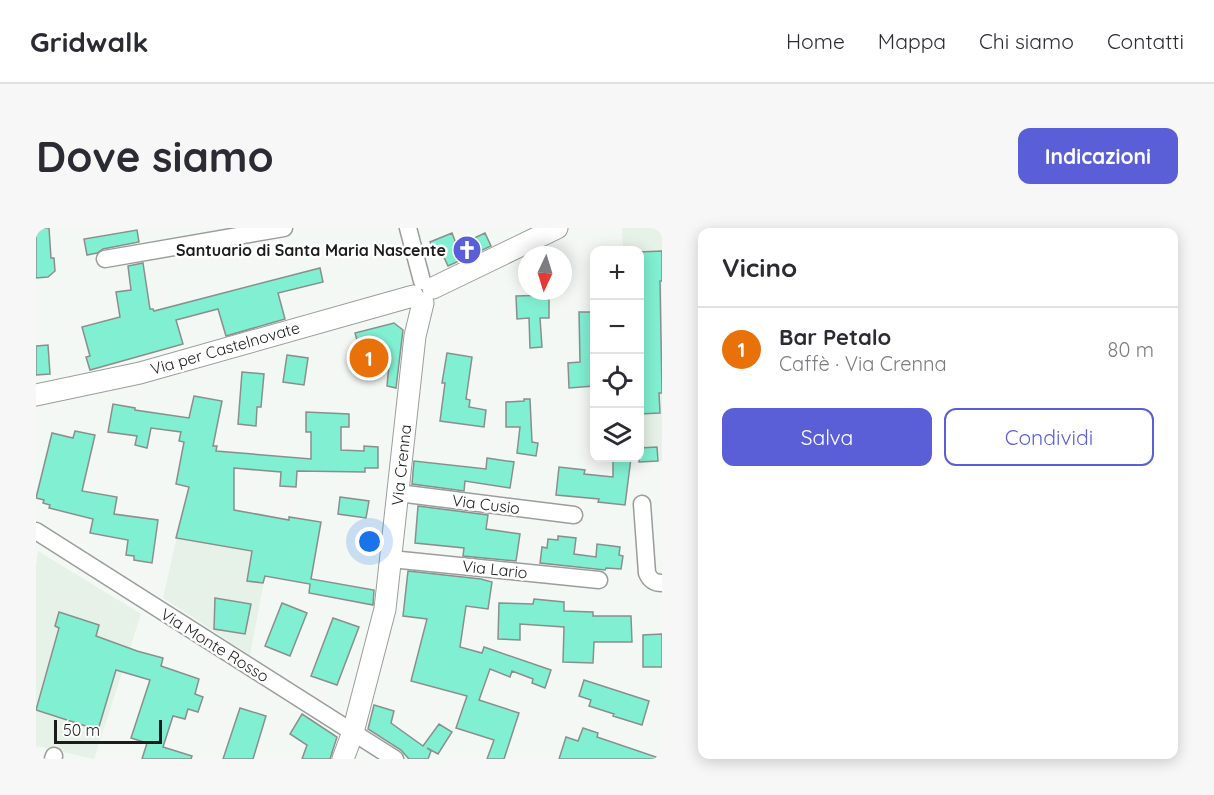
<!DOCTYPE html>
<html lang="it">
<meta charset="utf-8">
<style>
:root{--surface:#fff;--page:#f7f7f7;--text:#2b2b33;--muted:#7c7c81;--line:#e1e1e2;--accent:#5a5fd7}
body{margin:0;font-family:Quicksand,sans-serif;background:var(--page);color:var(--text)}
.controls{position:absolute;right:18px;top:18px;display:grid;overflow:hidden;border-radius:12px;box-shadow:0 3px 15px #0003}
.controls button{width:54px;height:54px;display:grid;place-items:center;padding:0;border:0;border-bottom:2px solid var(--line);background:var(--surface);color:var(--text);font:30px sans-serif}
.compass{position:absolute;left:482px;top:18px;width:54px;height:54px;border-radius:50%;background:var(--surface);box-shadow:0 3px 15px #0003;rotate:184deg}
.scale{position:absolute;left:18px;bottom:15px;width:108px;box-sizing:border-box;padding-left:6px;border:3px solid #1b1c1b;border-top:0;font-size:16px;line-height:21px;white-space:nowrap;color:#1b1c1b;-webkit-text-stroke:4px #fff;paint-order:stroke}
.you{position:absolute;left:334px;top:314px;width:21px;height:21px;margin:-15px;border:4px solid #fff;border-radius:50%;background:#1a73e8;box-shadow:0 0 0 9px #1a73e833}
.badge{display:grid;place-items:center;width:39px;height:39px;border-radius:50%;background:var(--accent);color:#fff;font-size:20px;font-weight:700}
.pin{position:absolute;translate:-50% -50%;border:3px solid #fff;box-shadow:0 2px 6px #0006}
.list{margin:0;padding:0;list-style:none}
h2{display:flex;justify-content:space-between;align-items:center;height:78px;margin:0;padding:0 24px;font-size:26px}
h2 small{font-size:20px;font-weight:400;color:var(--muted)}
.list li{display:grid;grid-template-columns:39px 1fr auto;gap:18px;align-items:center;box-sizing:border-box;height:84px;padding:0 24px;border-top:2px solid var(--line)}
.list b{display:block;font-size:22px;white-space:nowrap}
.list p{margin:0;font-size:20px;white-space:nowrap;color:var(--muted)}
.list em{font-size:20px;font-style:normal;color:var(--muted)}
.actions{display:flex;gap:12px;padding:18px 24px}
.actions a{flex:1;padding:14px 0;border:2px solid var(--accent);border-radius:12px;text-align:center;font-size:21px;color:var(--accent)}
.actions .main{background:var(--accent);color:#fff}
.icon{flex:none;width:33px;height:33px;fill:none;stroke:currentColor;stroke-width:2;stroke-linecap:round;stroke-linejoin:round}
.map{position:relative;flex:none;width:626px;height:531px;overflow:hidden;border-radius:12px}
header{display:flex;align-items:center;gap:36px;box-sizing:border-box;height:84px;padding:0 30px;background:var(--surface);border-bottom:2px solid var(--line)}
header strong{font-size:28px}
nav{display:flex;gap:33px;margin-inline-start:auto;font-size:21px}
.intro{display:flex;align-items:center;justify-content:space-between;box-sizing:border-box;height:144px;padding:0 36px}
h1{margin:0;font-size:42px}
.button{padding:15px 27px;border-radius:12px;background:var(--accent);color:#fff;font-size:21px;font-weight:700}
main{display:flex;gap:36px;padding:0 36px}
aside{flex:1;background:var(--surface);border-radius:12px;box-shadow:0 3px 15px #0003}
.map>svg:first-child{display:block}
.built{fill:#e6f1e7}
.building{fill:#81efd1;stroke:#898f8d;stroke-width:1.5}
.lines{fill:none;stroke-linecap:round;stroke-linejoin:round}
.minor-casing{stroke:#9a9e9a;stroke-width:19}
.tertiary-casing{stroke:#9a9e9a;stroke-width:23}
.minor{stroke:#fff;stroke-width:16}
.tertiary{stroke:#fff;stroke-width:21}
.labels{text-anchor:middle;stroke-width:5;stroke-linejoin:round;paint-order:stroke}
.poi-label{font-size:16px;font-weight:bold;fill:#1b1c1b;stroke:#fff;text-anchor:end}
.street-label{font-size:16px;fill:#1b1c1b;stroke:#fff}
</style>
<header>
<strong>Gridwalk</strong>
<nav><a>Home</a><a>Mappa</a><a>Chi siamo</a><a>Contatti</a></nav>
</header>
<div class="intro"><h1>Dove siamo</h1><a class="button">Indicazioni</a></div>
<main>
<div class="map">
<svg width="626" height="531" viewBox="0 0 626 531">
<rect width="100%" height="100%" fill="#f4f8f4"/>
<path class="built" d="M586,0h40v233l-35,1v-4h13v-208h-17z
M148,277l51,5 41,8 -26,137 -87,-57z
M2,323l103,63 -47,145 -58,-13v-179z"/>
<path class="building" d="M0,0h13l2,30h3l1,13 -7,6 -12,1z
M101,2l2,12 -36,7 -6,4 -10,2 -3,-16z
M416,5l5,13 28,-13 6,13 -43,20 -6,-13 -6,2 -6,-13z
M626,23v30h-2l2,112h-3l1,20 -21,1v-162z
M107,35l7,46h3l1,2 166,-43 3,14 -45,11 7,26 -59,17 -8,-27 -42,11 7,24 -93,26 -4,-13 4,-1 -8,-29 38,-10 -4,-25 15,-2 -3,-24z
M513,67v23h-9l2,29 -12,1 -1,-30 -12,1 -1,-23z
M543,84h15v74l-25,2 -1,-25 12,-1z
M358,95l9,7 -7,58 -9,-2 3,-32 -27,8 -8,-29z
M12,117l2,29 -14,1v-29z
M411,125l25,4 -6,42 4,1 -1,7 17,3 -2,17 -44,-6 5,-38h-3z
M251,127l21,3 -4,27 -21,-3z
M206,144l22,2 -3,33h-4l-1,19 -18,-2z
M158,168l28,5 -9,45h4l-1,5 95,8v-27h-5v-20l43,2v13h-8v23l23,1v-5l14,1v21h-13v4l-68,-1 -1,16 -16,-1 1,-14 -47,-4v42l55,10v-3l32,5 -10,57 63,11 -1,15 -64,-12 1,-9 -45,-8 -2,7 -16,-2 5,-30 -76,-13 13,-51 -13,-3 8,-42 -5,-1 2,-9 -30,-4 -4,20 -12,-3 2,-9 -29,-4 5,-28 22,4v2l54,8z
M488,171h6l2,43 6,1 -2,13 -19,-3 3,-26h-14v-25l18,-1z
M39,203l20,4 -13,56 35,6 -3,17 44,6 -6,43 -18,-3v-4l-8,-1 2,-15 -38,-7 3,-14 -44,-11 1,-3 -7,-2 1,-3 -8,-2 16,-65 21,5z
M621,219l1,14 -19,1v-14z
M451,230l27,4 -4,26 -45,-7 -1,10 -52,-7 2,-23 72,8z
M577,230h18l-6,47 -27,-3 1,-3 -43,-4 3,-28 26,3 -1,4 29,3z
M304,269l29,4 -3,17 -28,-4z
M382,278l70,9 -2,14 34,5 -4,27 -53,-5 1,-8 -49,-5z
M522,308l18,2 -2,16 22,3 1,-13 23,3 -1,8 4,1 -2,13 -15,-1 -1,2 -65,-7 2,-16 5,1 1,-9 10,1z
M372,343l73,8 11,3 -4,27 -22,-3 -6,41 22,6 2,-6 67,23 -6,18 -13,-5 1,-4 -21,-8 -2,6 -20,-8 -11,31 40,13 -15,46h-17l7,-19 -38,-12 11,-32 -56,-15 16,-62 -24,-3z
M179,370l36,6 -6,30 -31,-5z
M498,371l30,3v9l29,1v4h38l1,26h-38l-1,21 -30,-1 1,-35 -44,-3v16l-22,-1 1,-36 34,1z
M246,375l25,10 -17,43 -25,-10z
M23,384l40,13 -3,11 41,15 26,7 -2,8 38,13 -4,15 8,3 -5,15 -10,-3 -3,10 -12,-3 -10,31 29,9 -1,3h-49l5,-16 -16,-5 19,-58 -34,-10 -18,60 -62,-20 23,-82 -4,-2z
M297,390l26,9 -22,58 -26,-9z
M626,406v33h-19v-32z
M548,452l65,21 -7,24 -29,-9 1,-2 -25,-8 2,-6 -12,-4z
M338,477l20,6 -3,12 32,23 16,-22 13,8 -14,22 -11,-6 4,3 -3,8h-19l-8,-9 -33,-21z
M204,480l26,8 -13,43h-30z
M266,486l35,23 -7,22h-28l5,-14 -17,-11z
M547,500l15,5 -1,4 59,20v2h-97l7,-22 12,4z"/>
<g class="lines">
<g class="minor-casing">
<path id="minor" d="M372,0l14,53
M69,31l179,-31
M362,265l176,22
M606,276l5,69c3,7 7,10 15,10
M0,303l359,228
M355,331l208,21
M17,531l1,-3"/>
</g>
<g class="tertiary-casing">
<path id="tertiary" d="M397,60l124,-60
M0,167l104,-22 273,-77
M307,531l10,-27 32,-123 30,-273 8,-33"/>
</g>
<use href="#minor" class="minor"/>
<use href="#tertiary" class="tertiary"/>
</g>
<defs>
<g id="church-disc" transform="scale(1.5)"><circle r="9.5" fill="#5a5fd7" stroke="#fff"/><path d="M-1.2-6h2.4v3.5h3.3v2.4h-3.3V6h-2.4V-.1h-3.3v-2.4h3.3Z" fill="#fff"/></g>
</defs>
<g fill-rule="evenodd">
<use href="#church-disc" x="431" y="22"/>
</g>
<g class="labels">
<g class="poi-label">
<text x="410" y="28">Santuario di Santa Maria Nascente</text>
</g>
<g class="street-label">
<text transform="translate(189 120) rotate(-16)" y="6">Via per Castelnovate</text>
<text transform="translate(365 237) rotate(-84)" y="6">Via Crenna</text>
<text transform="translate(450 276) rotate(7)" y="6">Via Cusio</text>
<text transform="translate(459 341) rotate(6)" y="6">Via Lario</text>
<text transform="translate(179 417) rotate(32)" y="6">Via Monte Rosso</text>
</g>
</g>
</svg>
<div class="controls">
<button>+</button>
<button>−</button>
<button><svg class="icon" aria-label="locate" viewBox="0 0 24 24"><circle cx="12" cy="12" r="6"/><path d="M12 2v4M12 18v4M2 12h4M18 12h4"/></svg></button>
<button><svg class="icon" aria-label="layers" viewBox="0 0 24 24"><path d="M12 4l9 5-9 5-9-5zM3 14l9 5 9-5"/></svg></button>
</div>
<svg class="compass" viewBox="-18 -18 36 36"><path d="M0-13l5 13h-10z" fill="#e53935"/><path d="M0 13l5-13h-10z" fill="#7c7c81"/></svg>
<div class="scale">50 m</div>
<div class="you"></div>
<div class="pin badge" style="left:333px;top:130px;background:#e8710a">1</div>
</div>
<aside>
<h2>Vicino<small></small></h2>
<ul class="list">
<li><span class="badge" style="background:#e8710a">1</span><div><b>Bar Petalo</b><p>Caffè · Via Crenna</p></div><em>80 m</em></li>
</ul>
<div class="actions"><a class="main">Salva</a><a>Condividi</a></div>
</aside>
</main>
